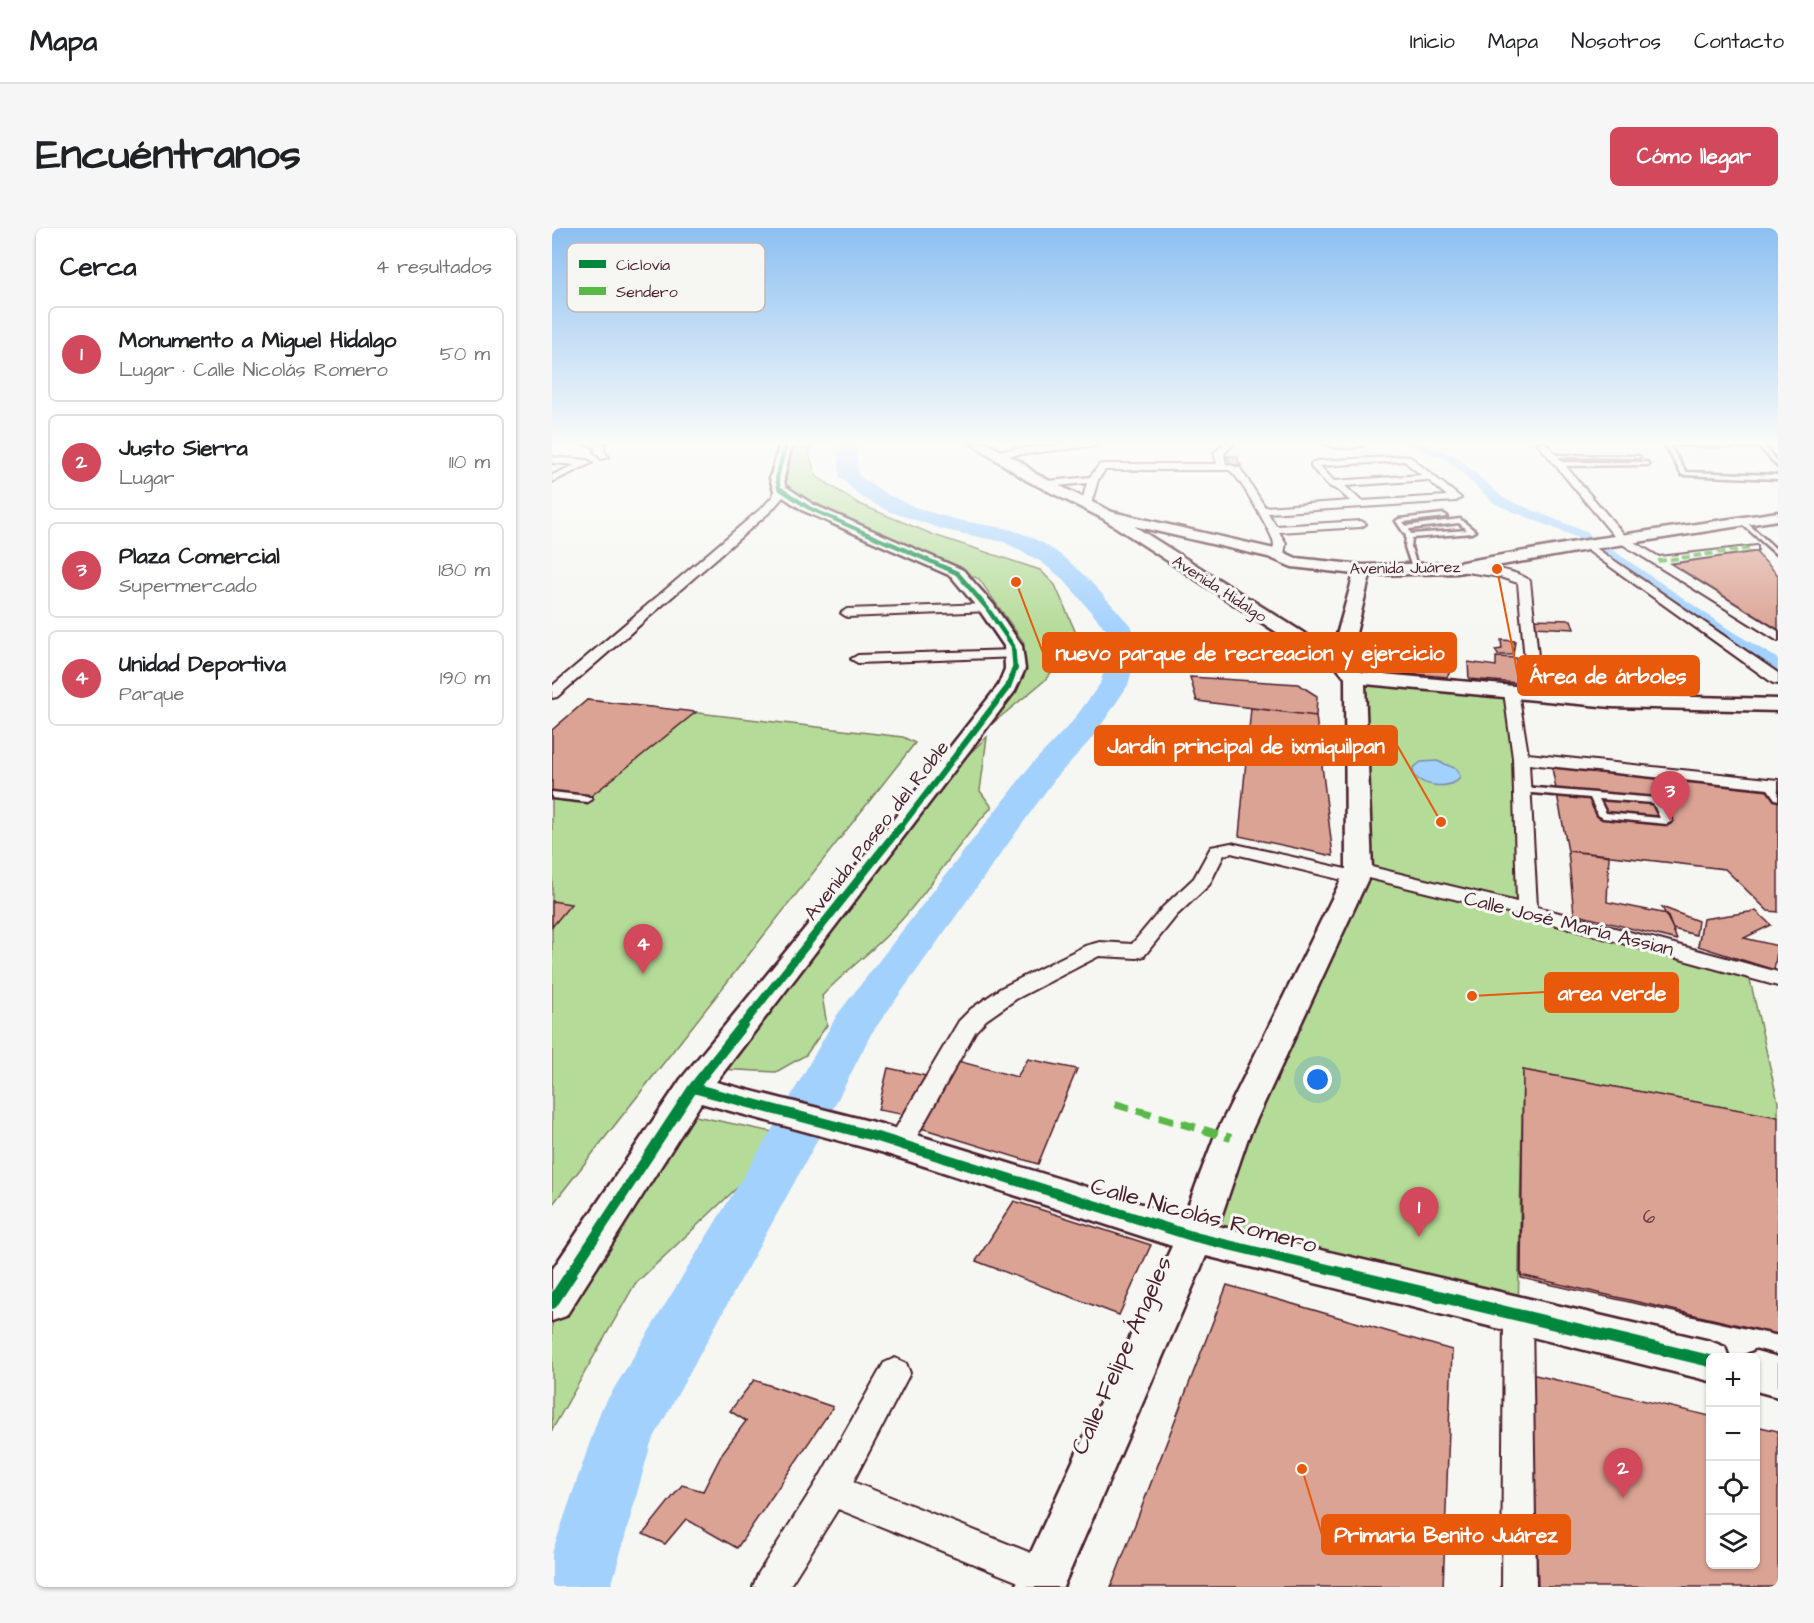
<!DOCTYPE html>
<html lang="es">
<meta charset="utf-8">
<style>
:root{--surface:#fff;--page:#f6f6f6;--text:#202124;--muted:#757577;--line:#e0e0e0;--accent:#d1495b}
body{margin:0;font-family:"Architects Daughter",sans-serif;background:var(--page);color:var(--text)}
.controls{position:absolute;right:18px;bottom:18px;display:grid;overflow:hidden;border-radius:9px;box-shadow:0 2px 4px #0004}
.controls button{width:54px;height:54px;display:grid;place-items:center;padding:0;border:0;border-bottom:2px solid var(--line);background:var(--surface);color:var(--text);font:30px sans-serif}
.you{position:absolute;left:766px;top:852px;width:21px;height:21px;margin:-15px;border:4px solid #fff;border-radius:50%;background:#1a73e8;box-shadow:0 0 0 9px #1a73e833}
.badge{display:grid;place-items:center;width:39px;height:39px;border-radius:50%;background:var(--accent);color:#fff;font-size:20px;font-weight:700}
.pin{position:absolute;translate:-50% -50px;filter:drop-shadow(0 2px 3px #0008)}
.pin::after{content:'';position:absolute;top:32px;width:21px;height:18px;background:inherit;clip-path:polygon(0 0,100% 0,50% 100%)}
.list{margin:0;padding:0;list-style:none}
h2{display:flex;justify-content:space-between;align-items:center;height:78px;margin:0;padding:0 24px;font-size:26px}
h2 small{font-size:20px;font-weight:400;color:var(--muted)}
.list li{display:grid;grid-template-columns:39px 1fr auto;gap:18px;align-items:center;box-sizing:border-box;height:96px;margin:0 12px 12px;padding:0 12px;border:2px solid var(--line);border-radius:9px}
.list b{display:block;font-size:22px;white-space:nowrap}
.list p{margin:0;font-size:20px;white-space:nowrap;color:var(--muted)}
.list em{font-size:20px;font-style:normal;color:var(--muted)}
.icon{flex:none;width:33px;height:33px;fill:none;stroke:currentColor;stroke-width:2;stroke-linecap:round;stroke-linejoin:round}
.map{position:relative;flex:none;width:1226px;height:1359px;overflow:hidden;border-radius:9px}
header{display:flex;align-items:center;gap:36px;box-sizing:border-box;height:84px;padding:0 30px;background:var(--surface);border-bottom:2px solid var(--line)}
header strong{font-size:28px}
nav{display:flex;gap:33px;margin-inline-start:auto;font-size:21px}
.intro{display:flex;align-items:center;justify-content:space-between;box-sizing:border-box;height:144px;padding:0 36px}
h1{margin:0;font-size:42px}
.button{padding:15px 27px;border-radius:9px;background:var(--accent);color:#fff;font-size:21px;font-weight:700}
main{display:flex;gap:36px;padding:0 36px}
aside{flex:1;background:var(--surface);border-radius:9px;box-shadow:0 2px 4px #0004}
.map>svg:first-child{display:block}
.green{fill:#b4db98;stroke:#7f7d62;stroke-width:1.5}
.water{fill:#a2d1fe;stroke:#7f8aaa;stroke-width:1.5}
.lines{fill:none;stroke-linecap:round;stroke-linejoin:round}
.canal{fill:#a2d1fe;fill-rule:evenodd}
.river{fill:#a2d1fe;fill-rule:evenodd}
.building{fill:#dba394;stroke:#4a1f2b;stroke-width:1.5}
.lane-casing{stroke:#4a1f2b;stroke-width:5}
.street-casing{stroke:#4a1f2b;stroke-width:4}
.secondary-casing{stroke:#4a1f2b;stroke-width:5}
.lane{fill:#f6f6f2;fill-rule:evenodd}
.street{fill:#f6f6f2;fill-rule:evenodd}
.secondary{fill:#f6f6f2;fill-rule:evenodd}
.quiet-far1{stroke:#58b947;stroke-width:4;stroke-dasharray:8 4;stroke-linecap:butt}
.quiet{stroke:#58b947;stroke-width:8;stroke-dasharray:15 8;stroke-linecap:butt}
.cycleway-far5-casing{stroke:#f6f6f2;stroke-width:6}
.cycleway-far4-casing{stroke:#f6f6f2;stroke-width:7}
.cycleway-far3-casing{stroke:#f6f6f2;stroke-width:9}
.cycleway-far2-casing{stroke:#f6f6f2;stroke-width:11}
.cycleway-far1-casing{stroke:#f6f6f2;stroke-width:14}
.cycleway-casing{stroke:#f6f6f2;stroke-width:16}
.cycleway-far5{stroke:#00873e;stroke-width:4}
.cycleway-far4{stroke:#00873e;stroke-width:4.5}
.cycleway-far3{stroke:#00873e;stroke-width:6}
.cycleway-far2{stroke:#00873e;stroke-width:8}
.cycleway-far1{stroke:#00873e;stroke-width:10}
.cycleway{stroke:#00873e;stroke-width:12}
.labels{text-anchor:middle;stroke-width:6;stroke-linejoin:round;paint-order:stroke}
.far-street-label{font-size:16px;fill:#4a1f2b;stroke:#f6f6f2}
.street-label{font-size:20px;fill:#4a1f2b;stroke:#f6f6f2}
.near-number-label{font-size:20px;fill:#6e4045}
.near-street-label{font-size:24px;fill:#4a1f2b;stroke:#f6f6f2}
.key{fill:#f6f6f2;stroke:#c2b6b6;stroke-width:1.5}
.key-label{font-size:16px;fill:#4a1f2b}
.leader{fill:none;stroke:#e8590c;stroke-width:2}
.callout-dot{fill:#e8590c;stroke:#f6f6f2;stroke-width:2}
.callout{fill:#e8590c;stroke:#e8590c;stroke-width:2}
.callout-label{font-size:21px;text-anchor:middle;font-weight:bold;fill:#fff}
</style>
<header>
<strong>Mapa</strong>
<nav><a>Inicio</a><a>Mapa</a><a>Nosotros</a><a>Contacto</a></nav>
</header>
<div class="intro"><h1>Encuéntranos</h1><a class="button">Cómo llegar</a></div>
<main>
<aside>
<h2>Cerca<small>4 resultados</small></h2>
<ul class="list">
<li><span class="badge">1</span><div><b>Monumento a Miguel Hidalgo</b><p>Lugar · Calle Nicolás Romero</p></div><em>50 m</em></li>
<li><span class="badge">2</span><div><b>Justo Sierra</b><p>Lugar</p></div><em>110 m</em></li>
<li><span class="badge">3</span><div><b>Plaza Comercial</b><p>Supermercado</p></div><em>180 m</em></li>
<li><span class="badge">4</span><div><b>Unidad Deportiva</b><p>Parque</p></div><em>190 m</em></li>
</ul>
</aside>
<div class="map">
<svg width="1226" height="1359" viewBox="0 0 1226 1359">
<rect width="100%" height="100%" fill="#f6f6f2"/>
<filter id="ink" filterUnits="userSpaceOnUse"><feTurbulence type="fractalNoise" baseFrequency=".0167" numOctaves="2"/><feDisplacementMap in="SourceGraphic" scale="12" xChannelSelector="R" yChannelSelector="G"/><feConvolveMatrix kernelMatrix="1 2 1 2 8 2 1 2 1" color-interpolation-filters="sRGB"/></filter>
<g filter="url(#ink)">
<path class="green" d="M237,215h24l-4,10 7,23 43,28 75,31 106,35 15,15 24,55 -35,41 -51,42 20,-36 11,-44 -45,-64 -196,-91z
M803,449l156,15 16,219 221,60 30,131v15l-255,-47 -5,246 -323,-79 164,-367z
M35,472l316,37 12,6 -363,462v-475z
M435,509l-7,54 12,16c-36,37 -61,82 -96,119 -23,25 -51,45 -74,70l5,29 -21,30 -30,17 -56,-3 220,-288z
M134,886l106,22 -157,148 -83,146v-134z"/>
<path class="water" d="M885,533l20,8 3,8 -3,4c-13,8 -32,5 -43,-5l-1,-8 8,-6z"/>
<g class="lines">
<path class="canal" d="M855,215h14l35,13 47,42 83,34 144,98 48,29v12l-58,-35 -142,-98 -83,-34 -47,-44z"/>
<path class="river" d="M288,215h18l-2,9 3,23c31,26 70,39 109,47 17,3 35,5 50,10 49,17 79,57 112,93l4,6 3,22 -9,32 -34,51 -40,44 -183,254 -61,120 -159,289 -40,144h-59v-34l49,-143 173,-284 63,-111 193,-249 42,-44 28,-38 9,-31 -1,-21 -44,-52 -24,-19 -36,-19 -59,-12 -57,-19 -28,-15 -20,-19 -2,-25z"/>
</g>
<path class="building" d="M675,228h11v5l3,4h-10z
M1201,321l25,26v61l-115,-73z
M978,391l41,1 3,9 -41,-2z
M949,412l14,1 -2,14h-15l-3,-5 7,-1z
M802,425l100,12 -7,12 -95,-9z
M944,429l20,1 2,25 -49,-4 -1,-17 28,4z
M638,449l108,7 19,12 -1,20 -119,-15z
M35,472l109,12 -105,84 -39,-4v-62z
M699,480l65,8 17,140 -94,-20z
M1000,540l226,24v120l-10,-1 -43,-42 -157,-18z
M1016,623l41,4 -2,47 60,12 10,26 -103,-26z
M0,673l19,3 -19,23z
M1110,679l36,14 -2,14 -23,-6z
M1204,683l15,14 -27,13 34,8 -4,24 -76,-24 5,-27z
M476,831l49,10 -39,95 -120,-37 40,-66 59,16z
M336,840l43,9 -24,38 -29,-5z
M971,842l255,47v218l-257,-57z
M971,842l255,47v217l-258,-59z
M462,973l137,44 -32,70 -143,-54z
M675,1057l225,65 -9,237h-332z
M979,1146l179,42v148h46v-138l22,5v156h-240z
M202,1152l79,27 -96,141 -51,-29 -21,25 -22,-10 39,-49 21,6 20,-39 23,-31 -16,-10z"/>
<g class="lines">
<g class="lane-casing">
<path id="lane" d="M1112,215l99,2 15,17v5l-18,-20 -91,-2 17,27 92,3v4l-96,-4z
M999,227l87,1 2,1 -2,1 -85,-1z
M1095,234l2,3 -89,1 -3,-2 3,-2z
M892,286l3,2 -1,1 -43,5 3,4 54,-7 15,12 -3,2 -60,5 -1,9 7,23 -5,1 -8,-24 1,-11 -10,-15 3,-2zM907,295l8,7 -56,4 -2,-5z
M1189,293h4l33,30v5l-37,-33z
M1216,552l3,1 7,10v9l-3,-1 -11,-16z
M971,559l133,11 3,1 13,22 -5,3 -64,-6 -5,-3 -8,-17 -70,-6 -2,-2 2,-2zM1047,571l54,4 7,15 -54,-5z
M0,564l35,4 5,3 -5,3 -35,-4z"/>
</g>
<g class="street-casing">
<path id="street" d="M30,215l23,1 -1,7 5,6 -8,2 -7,-8 2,-3z
M520,215h26l-4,3 -98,11 -5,-3 5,-3z
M673,215h9l-10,11 2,10 14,4 25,39 85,-6 -11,-10 -10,-5 -18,-19v-4l5,-2 93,-5 52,42 -5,3 -188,12 8,13 85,-5 5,3 -5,3 -82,5 7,11 -2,11 -6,3 -6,-3c1,-5 3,-9 1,-14 -4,-11 -35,-66 -44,-70h-124l-7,10 -7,24 -5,3 -5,-3 6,-21 -40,4 -5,-3 5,-3 43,-4 9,-12 3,-1h115l-3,-11zM852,233l17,14 -87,6 -14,-15zM876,252l19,16 -86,5 -16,-15z
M772,215h42c-7,8 -35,6 -42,0z
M985,215h9l81,95 32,19 98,-11v4l-4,1 -85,12 110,68v10l-159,-99z
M0,229l35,3 5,3 -40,19v-7l23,-10 -23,-2z
M223,258l9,2 -1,9 -11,13 -215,187 -5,1v-12l212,-180 9,-10z
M1035,314l191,131v11l-5,-1 -190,-136 -2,-2z
M905,336c20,2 58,4 73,17l12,113 -2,3h-10l-2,-3 -10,-111 -18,-6 -47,-7 -2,-2z
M435,376l6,4 -2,3 -144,6 -6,-4 6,-4z
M462,422l5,1 2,3 -2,3 -161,6 -7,-4 7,-4z
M959,460l7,4 10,62 250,26v10l-249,-26 8,143 241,65v14l-254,-70 -160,-39 -2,4 -7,2 -124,-30 -7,2 -15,30 -32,30 -33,41 -7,2 -38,-2 -83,43 -30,21 -11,12 -67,120 -9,3 -9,-3 -3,-7 3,-7 69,-117 12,-12 30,-21 84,-42 15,-4 32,2 31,-37 31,-29 17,-31 20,-4 119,27 2,-4 7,-2 158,38 -4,-144 -9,-66z
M966,1075l10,4 4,9 4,271h-34l2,-271 4,-9z
M343,1130l11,5 4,10 -57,109 203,81 5,12 -5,12h-25l-193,-78 -49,78h-36l5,-13 61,-96 65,-115z"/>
</g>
<g class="secondary-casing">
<path id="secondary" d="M228,215h12l-8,35 1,8 29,19 149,65 30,34 29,42 3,23 -10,22 -299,391 165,42 303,93 30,-79 132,-268 -1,-192 -12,-15 -29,-13 -202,-132 -76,-38 -55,-37h15l35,19 15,12 76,38 167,38 17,8 67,7 94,-2 130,-23 191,-28v8l-191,30 -130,23 -87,2 -20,83 11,14 250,23 167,4v12l-167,-4 -246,-23 7,186 -124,268 -30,88 492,115 15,6 4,11h-19v23l-504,-125 -143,331h-48l157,-341 -291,-94 -180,-49 -135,213 -14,5v-51l129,-191 194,-236 123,-157 7,-17 -1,-23 -24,-35 -29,-35 -147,-65 -30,-20 -4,-13zM582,298l134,31 24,10 62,7 -21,75 -15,-7z
M1204,1123l22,6v40l-22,-6v-33h-15z"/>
</g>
<use href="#lane" class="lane"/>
<use href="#street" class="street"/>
<use href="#secondary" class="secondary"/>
<path class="quiet-far1" d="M1106,333l95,-13"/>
<path class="quiet" d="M563,876l116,34"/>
<g class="cycleway-far5-casing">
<path id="cycleway-far5" d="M234,215l-9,35 2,10 30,20 81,36"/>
</g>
<g class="cycleway-far4-casing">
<path id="cycleway-far4" d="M335,314l70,31 30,35 26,38 2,24"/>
</g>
<g class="cycleway-far3-casing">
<path id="cycleway-far3" d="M348,600l108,-141 7,-19"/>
</g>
<g class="cycleway-far2-casing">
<path id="cycleway-far2" d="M190,798l159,-200"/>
</g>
<g class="cycleway-far1-casing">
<path id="cycleway-far1" d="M141,860l188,50 314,99 158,38
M18,1047l123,-187 50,-63"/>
</g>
<g class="cycleway-casing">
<path id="cycleway" d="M795,1046l363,87
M0,1075l19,-29"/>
</g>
<use href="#cycleway-far5" class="cycleway-far5"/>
<use href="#cycleway-far4" class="cycleway-far4"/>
<use href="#cycleway-far3" class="cycleway-far3"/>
<use href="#cycleway-far2" class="cycleway-far2"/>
<use href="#cycleway-far1" class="cycleway-far1"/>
<use href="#cycleway" class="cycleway"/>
</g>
</g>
<linearGradient id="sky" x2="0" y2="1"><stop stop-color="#8cc0f1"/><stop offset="0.53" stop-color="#fbfbf9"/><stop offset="1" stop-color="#fbfbf9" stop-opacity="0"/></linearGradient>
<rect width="1226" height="405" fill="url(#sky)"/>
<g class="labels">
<g class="far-street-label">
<text transform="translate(853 339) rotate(-1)" y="6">Avenida Juárez</text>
<text transform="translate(668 360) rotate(33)" y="6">Avenida Hidalgo</text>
</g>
<g class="street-label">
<text transform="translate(324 602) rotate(-52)" y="7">Avenida Paseo del Roble</text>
<text transform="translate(1017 695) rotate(14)" y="7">Calle José María Assian</text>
</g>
<g class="near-number-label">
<text x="1097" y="995">6</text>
</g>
<g class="near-street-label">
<text transform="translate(652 987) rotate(15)" y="8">Calle Nicolás Romero</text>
<text transform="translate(569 1127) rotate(-66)" y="8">Calle Felipe Ángeles</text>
</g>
</g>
<rect x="15" y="15" width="198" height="69" rx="9" class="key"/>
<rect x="27" y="32" width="27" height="8" fill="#00873e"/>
<rect x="27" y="59" width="27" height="8" fill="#58b947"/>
<g class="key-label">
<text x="64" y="42">Ciclovía</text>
<text x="64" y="69">Sendero</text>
</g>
<path class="leader" d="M464 354L491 425M945 341L966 448M889 594L845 517M920 768L993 764M750 1241L770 1307"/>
<g class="callout-dot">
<circle cx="464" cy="354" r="6"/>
<circle cx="945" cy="341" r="6"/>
<circle cx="889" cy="594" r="6"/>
<circle cx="920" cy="768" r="6"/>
<circle cx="750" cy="1241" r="6"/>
</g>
<g class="callout">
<rect x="491" y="405" width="413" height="39" rx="6"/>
<rect x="966" y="428" width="181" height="39" rx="6"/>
<rect x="543" y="498" width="302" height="39" rx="6"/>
<rect x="993" y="745" width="133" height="39" rx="6"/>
<rect x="770" y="1287" width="248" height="39" rx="6"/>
</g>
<g class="callout-label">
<text x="698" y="432">nuevo parque de recreacion y ejercicio</text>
<text x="1056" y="455">Área de árboles</text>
<text x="694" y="525">Jardín principal de ixmiquilpan</text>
<text x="1060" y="772">area verde</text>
<text x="894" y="1314">Primaria Benito Juárez</text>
</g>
</svg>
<div class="controls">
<button>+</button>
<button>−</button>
<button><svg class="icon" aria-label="locate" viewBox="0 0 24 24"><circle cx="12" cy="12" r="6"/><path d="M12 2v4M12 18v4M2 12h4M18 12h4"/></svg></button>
<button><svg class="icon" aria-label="layers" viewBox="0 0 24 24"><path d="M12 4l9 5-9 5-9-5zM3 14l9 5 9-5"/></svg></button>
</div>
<div class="you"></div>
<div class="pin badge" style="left:867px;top:1009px">1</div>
<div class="pin badge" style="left:1071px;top:1270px">2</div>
<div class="pin badge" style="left:1118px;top:593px">3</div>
<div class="pin badge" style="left:91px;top:746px">4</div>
</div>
</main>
